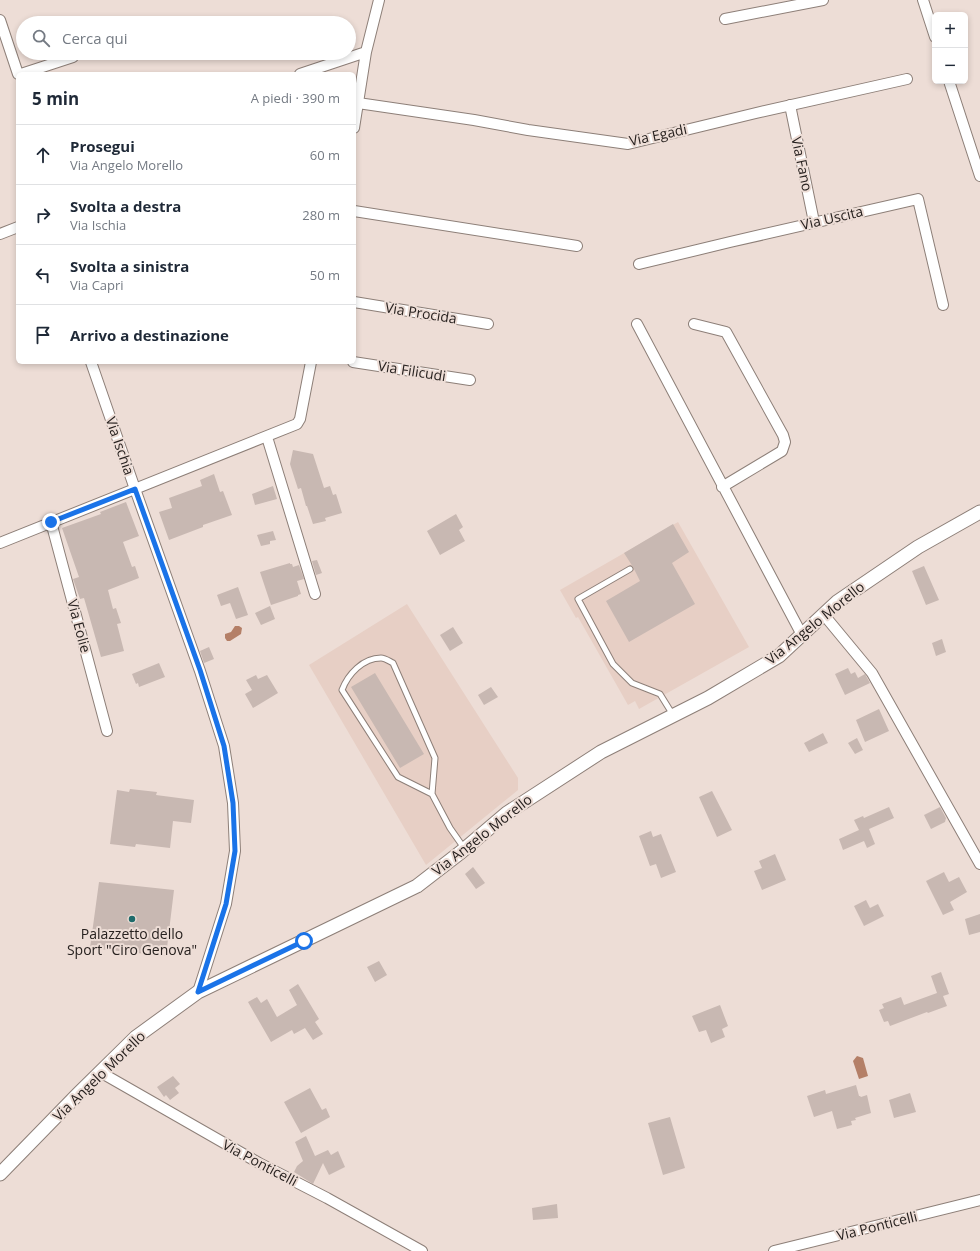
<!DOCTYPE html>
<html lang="it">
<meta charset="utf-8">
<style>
:root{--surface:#fff;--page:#f6f6f7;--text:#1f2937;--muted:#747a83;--line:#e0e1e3}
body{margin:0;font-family:"Open Sans",sans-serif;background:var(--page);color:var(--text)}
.controls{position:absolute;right:12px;top:12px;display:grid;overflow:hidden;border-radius:6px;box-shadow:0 2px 6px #0003}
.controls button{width:36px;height:36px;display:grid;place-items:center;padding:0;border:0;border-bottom:1px solid var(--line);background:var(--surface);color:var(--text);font:20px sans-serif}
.stop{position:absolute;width:12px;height:12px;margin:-9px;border:3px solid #1a73e8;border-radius:50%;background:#fff}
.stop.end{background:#1a73e8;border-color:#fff;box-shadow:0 1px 4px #0008}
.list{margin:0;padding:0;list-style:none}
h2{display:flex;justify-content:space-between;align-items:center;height:52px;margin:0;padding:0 16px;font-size:17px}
h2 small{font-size:13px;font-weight:400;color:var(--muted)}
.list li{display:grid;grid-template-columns:26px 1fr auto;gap:12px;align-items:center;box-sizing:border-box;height:60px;padding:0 16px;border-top:1px solid var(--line)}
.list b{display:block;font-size:15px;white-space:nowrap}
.list p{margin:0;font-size:13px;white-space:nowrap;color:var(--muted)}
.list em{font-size:13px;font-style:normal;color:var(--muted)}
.icon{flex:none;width:22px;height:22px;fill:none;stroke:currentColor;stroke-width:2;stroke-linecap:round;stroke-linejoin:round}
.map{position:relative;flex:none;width:980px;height:1251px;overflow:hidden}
.search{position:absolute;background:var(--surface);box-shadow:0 2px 6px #0003;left:16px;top:16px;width:340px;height:44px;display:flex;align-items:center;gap:10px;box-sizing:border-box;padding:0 14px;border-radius:22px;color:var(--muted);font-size:15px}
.panel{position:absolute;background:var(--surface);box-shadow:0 2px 6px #0003;left:16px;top:72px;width:340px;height:292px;border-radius:6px}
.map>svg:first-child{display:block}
.built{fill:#e7cfc5}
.water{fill:#b47f67}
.building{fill:#c8b8b2}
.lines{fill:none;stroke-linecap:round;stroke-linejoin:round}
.service-casing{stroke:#8d7f78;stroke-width:7}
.minor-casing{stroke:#8d7f78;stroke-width:12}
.tertiary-casing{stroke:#8d7f78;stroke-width:15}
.service{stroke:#fff;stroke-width:5}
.minor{stroke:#fff;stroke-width:10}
.tertiary{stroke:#fff;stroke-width:13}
.route{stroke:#1a73e8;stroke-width:5}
.poi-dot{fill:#1f6b6b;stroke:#edddd6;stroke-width:1.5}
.labels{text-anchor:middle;stroke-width:4;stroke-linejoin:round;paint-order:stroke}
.street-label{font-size:14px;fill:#27211f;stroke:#edddd6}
.poi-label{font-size:14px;fill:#27211f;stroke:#edddd6}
</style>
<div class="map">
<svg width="980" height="1251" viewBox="0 0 980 1251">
<rect width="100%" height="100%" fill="#edddd6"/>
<path class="built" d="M678,522l71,125 -110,62 -4,-8 -7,4 -50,-88 -2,1 -16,-28z
M407,604l111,174v12l-92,75 -117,-200z"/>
<path class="water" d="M235,626h4l3,2 -1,6 -11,7h-3l-2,-3v-4l6,-2z
M857,1056l6,2 5,18 -9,3 -6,-18z"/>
<path class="building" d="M293,450l20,4 11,34 6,-2 3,9 3,-1 6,19 -17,5 1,3 -13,3 -6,-18h-1l-5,-18 -3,1 -8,-25z
M214,474l6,18 3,-1 9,24 -29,10v2l-34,13 -10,-28 13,-4 -3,-10 33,-12 -2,-6z
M273,486l4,13 -22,6 -3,-11z
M126,502l13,34 -16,6 9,25 3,-1 4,12 -31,12 5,19 3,-1 5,15 -4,1 7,27 -23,6 -17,-59 -4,1 -7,-20 6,-2 -17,-49 39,-14 -1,-2z
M456,514l7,13 -4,3 6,11 -25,14 -13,-24z
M673,524l16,28 -17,11 23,41 -66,38 -23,-41 34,-20 -7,-14 -9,-14z
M273,531l3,9 -6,1v3l-9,2 -4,-11z
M317,560l5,13 -6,2 -4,-14z
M290,563v1h2l1,3 6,-2 5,14 -7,2 4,13 -3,1v1l-27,9 -11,-33z
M924,566l15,34 -13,5 -14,-34z
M238,587l10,28 -12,4 -6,-16 -9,3 -4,-11z
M270,606l5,13 -14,6 -6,-12z
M453,627l10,16 -13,8 -10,-16z
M942,639l4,13 -10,4 -4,-13z
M209,647l5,12 -10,4 -4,-12z
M159,663l6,14 -26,10 -1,-4 -2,1 -4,-10z
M848,668l3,6 4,-2 3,6 7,-4 5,9 -25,12 -10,-21z
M375,673l49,81 -24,14 -49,-81z
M256,675l2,4 9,-4 11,18 -25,15 -8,-14 7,-4 -6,-10z
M491,687l7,10 -14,8 -6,-10z
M879,709l10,22 -24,11 -9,-22z
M823,733l5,10 -19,9 -5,-9z
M857,738l6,12 -8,4 -7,-11z
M130,789l27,3 -1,3 38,5 -3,23 -18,-2 -3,27 -34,-4 -1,3 -25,-3 7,-54 12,2z
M712,791l20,39 -15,7 -18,-40z
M889,807l5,11 -25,11 6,15 -8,4 -3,-7 -21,9 -4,-11 20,-9 -5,-10 9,-4 1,2z
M940,807l6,11 -1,4 -14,7 -7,-14z
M651,831l2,6 8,-3 15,38 -15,6 -5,-14 -6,2 -11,-30z
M775,854l11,26 -24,10 -8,-19 8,-3 -3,-7z
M473,867l12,16 -9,6 -11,-15z
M944,872l5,10 10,-5 8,15 -17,10 4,8 -11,5 -17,-34z
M99,882l75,8 -8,66 -76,-8z
M866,900l4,8 8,-4 6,12 -20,10 -10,-20z
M980,914v18l-11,3 -4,-16z
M379,961l8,14 -12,7 -8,-15z
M941,972l8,22 -6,2 4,10 -19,7 -1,-1 -37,14 -2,-5 -4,1 -5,-12 5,-2 -2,-4 19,-7 3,8 33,-12 -6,-17z
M298,984l21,35 -4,3 8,12 -10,6 -8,-12 -11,6 -2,-4 -21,12 -23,-40 9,-5 4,6 6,-4 10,18 20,-12 -8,-15z
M720,1005l8,21 -6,3 3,8 -14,6 -5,-13 -7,2 -7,-16z
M173,1076l7,8 -5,4 4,5 -9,7 -4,-5 -2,2 -7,-10z
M856,1085l3,11h1l1,1 6,-2 4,18 -16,5 1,2 -5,1 1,4 -15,4 -5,-18 -18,6 -7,-21 18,-6 1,4z
M310,1088l12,22 4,-2 4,9 -29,16 -17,-31z
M910,1093l6,19 -22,6 -5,-18z
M670,1117l15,51 -22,7 -15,-52z
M306,1136l9,20 13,-6 3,5 7,-4 7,16 -16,8 -6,-12 -10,21 -19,-12 3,-6 6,-5 -8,-19z
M557,1204l1,14 -25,2 -1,-12z"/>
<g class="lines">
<g class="service-casing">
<path id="service" d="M630,569l-52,30 35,65 19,19 28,11 13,21
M432,794l3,-36 -42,-95c-4,-2 -8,-5 -12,-5 -18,0 -33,16 -39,32l56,87 34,17 18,34 14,20"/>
</g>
<g class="minor-casing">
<path id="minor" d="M923,0l12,37
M725,19l98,-19
M0,20l18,54
M21,74l52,-17
M300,74l66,-22
M949,81l31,95
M358,103l116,17 54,10 100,14 128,-31 151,-34
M790,105l24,117
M354,128l12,-76 13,-52
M354,211l223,35
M0,234l18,-7
M639,264l91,-22 188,-43 25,106
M354,302l134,22
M637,324l165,311
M694,324l32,8 57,103 2,7 -3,9 -60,36
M91,362l44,127 65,182 24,75 9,57 2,48 -9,53 -28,88
M353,362l117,18
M267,437l48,157
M51,522l56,209
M0,543l297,-119 3,-5 11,-57
M824,615l48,58 108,191
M100,1072l159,91 68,35 95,53
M774,1251l206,-51"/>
</g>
<g class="tertiary-casing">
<path id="tertiary" d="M0,1174l78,-80 58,-57 62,-45 219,-106 44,-34 46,-39 94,-61 107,-54 71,-42 58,-54 81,-55 62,-35"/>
</g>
<use href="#service" class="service"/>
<use href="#minor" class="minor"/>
<use href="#tertiary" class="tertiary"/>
</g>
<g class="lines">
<path class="route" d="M51,522l84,-33 65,181 24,76 9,57 2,48 -9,53 -28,88 106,-51"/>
</g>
<circle class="poi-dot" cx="132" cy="919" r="4"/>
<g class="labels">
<g class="street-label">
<text transform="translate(658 135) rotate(-12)" y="5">Via Egadi</text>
<text transform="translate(802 164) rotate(78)" y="5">Via Fano</text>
<text transform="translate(832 218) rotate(-13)" y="5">Via Uscita</text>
<text transform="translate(421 313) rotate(9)" y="5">Via Procida</text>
<text transform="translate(412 371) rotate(9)" y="5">Via Filicudi</text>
<text transform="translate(120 446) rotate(71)" y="5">Via Ischia</text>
<text transform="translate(815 623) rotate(-39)" y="5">Via Angelo Morello</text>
<text transform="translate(79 626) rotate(75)" y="5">Via Eolie</text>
<text transform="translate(482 835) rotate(-38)" y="5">Via Angelo Morello</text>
<text transform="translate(99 1076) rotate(-44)" y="5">Via Angelo Morello</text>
<text transform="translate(260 1163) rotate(28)" y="5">Via Ponticelli</text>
<text transform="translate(877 1226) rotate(-14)" y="5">Via Ponticelli</text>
</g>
<g class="poi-label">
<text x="132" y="939">Palazzetto dello<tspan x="132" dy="16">Sport "Ciro Genova"</tspan></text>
</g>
</g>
</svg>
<div class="controls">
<button>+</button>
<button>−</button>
</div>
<div class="stop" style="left:304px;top:941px"></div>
<div class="stop end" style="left:51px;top:522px"></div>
<div class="search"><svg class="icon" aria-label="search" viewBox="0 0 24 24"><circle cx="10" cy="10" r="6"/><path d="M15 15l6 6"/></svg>Cerca qui</div>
<section class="panel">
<h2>5 min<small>A piedi · 390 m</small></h2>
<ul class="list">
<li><svg class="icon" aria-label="ahead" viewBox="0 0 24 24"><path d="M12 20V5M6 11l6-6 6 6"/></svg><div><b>Prosegui</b><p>Via Angelo Morello</p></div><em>60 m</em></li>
<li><svg class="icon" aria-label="right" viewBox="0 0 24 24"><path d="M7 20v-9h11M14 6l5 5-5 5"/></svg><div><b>Svolta a destra</b><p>Via Ischia</p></div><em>280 m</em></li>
<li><svg class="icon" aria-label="left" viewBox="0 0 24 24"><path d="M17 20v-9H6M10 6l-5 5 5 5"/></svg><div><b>Svolta a sinistra</b><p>Via Capri</p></div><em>50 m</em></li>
<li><svg class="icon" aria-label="arrive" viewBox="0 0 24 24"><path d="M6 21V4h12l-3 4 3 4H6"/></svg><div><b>Arrivo a destinazione</b></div></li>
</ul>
</section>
</div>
